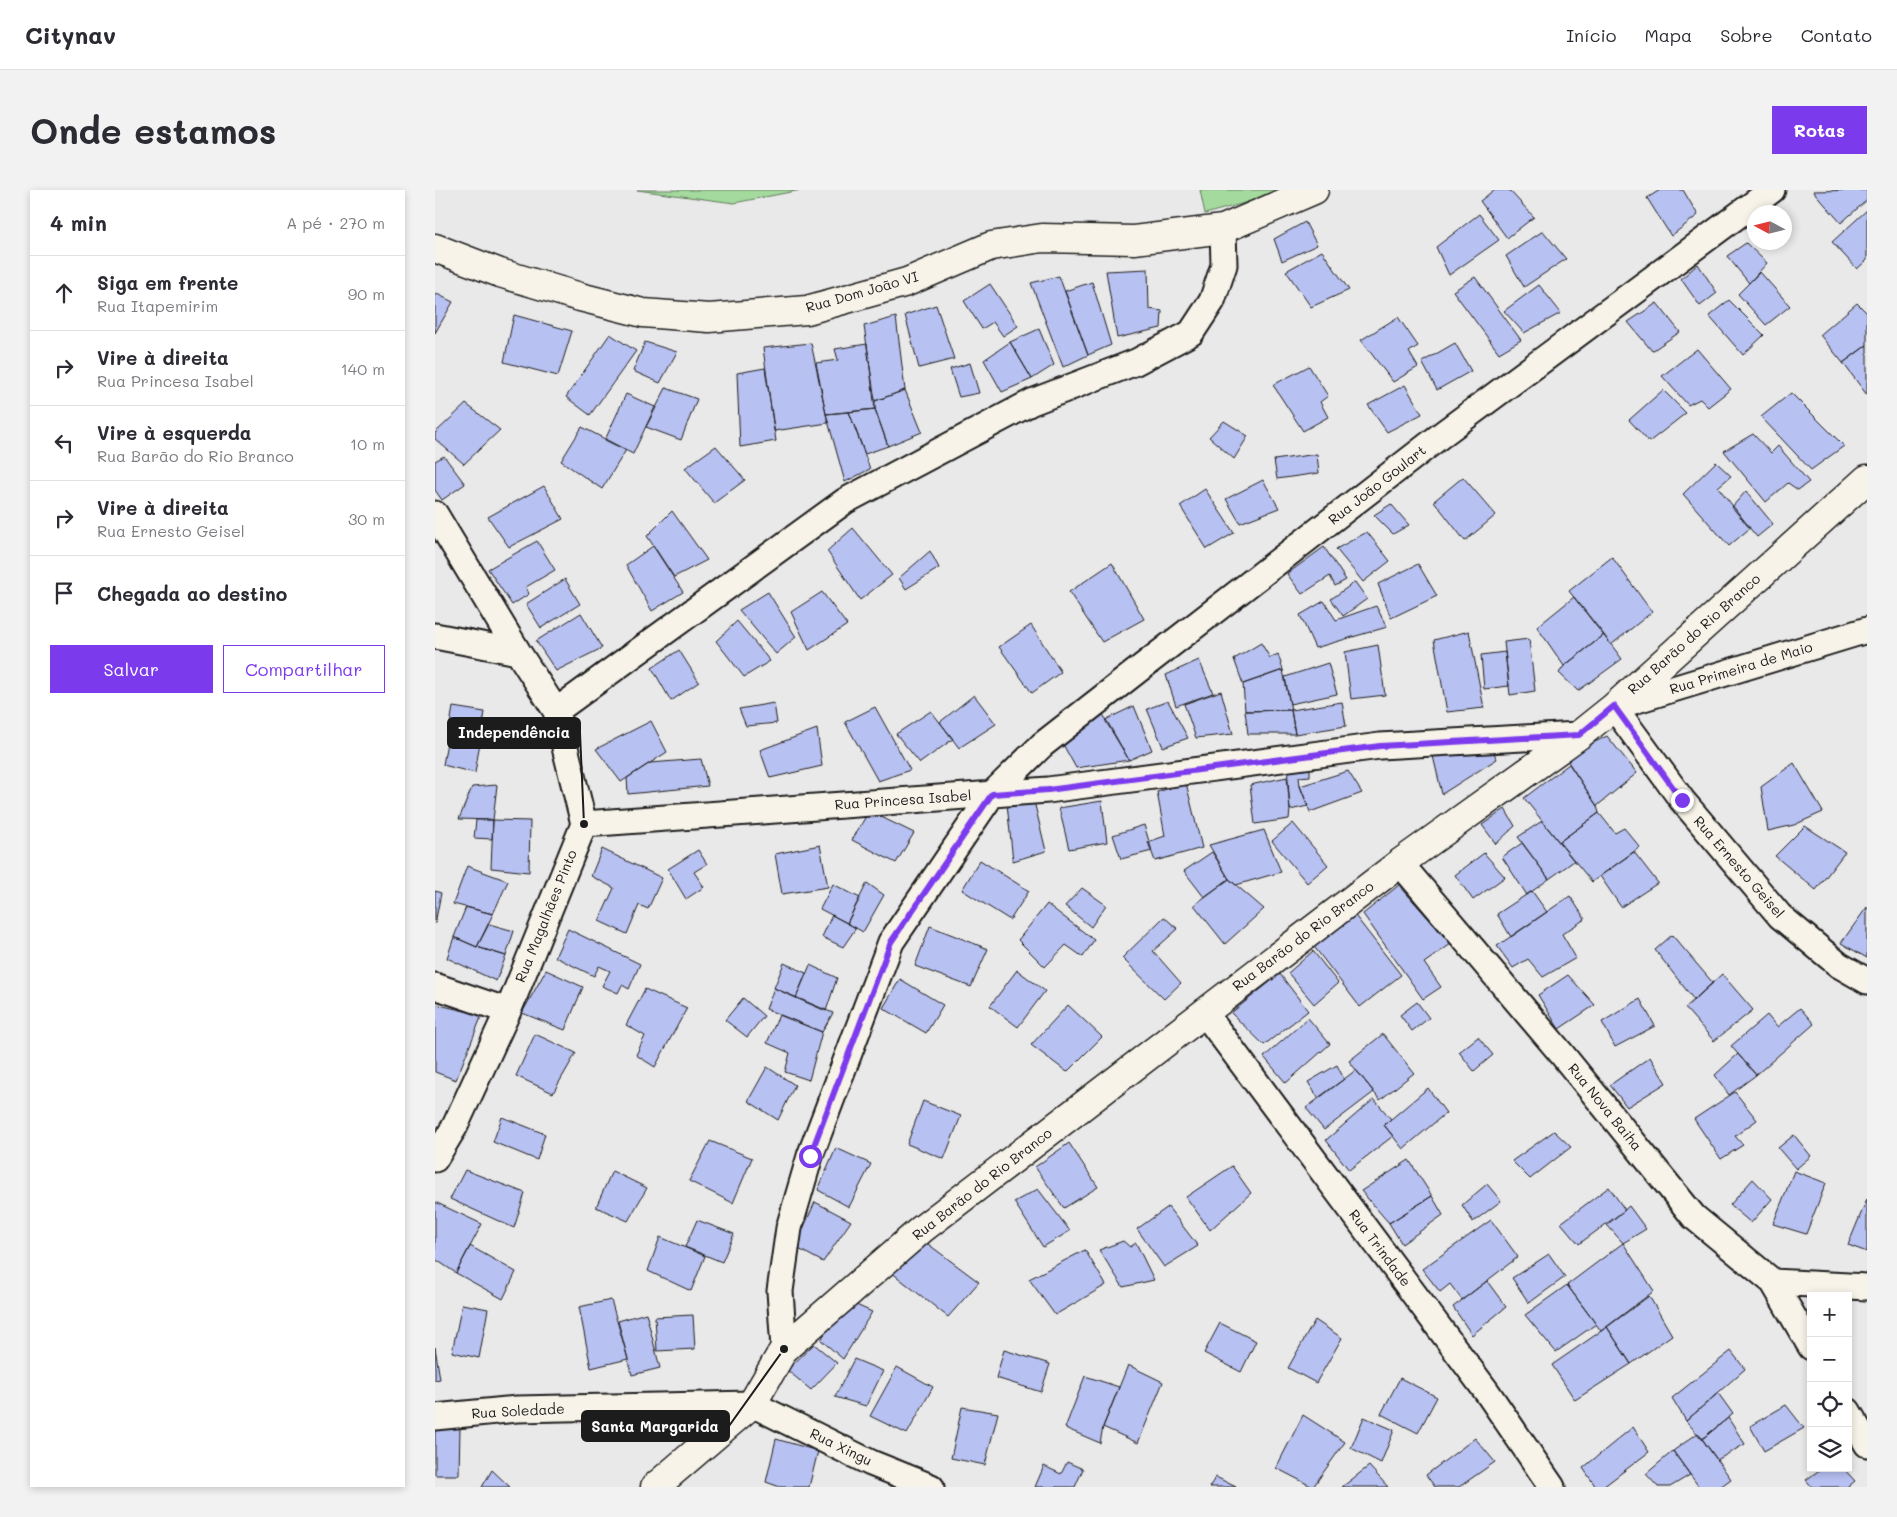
<!DOCTYPE html>
<html lang="pt">
<meta charset="utf-8">
<style>
:root{--surface:#fff;--page:#f2f2f3;--text:#2b2b33;--muted:#7c7c81;--line:#e1e1e2;--accent:#7c3aed}
body{margin:0;font-family:Mali,sans-serif;background:var(--page);color:var(--text)}
.controls{position:absolute;right:15px;bottom:15px;display:grid;overflow:hidden;border-radius:0px;box-shadow:0 2px 8px #0003}
.controls button{width:45px;height:45px;display:grid;place-items:center;padding:0;border:0;border-bottom:1px solid var(--line);background:var(--surface);color:var(--text);font:25px sans-serif}
.compass{position:absolute;left:1312px;top:15px;width:45px;height:45px;border-radius:50%;background:var(--surface);box-shadow:0 2px 8px #0003;rotate:277deg}
.stop{position:absolute;width:15px;height:15px;margin:-11px;border:4px solid #7c3aed;border-radius:50%;background:#fff}
.stop.end{background:#7c3aed;border-color:#fff;box-shadow:0 1px 5px #0008}
.list{margin:0;padding:0;list-style:none}
h2{display:flex;justify-content:space-between;align-items:center;height:65px;margin:0;padding:0 20px;font-size:21px}
h2 small{font-size:16px;font-weight:400;color:var(--muted)}
.list li{display:grid;grid-template-columns:32px 1fr auto;gap:15px;align-items:center;box-sizing:border-box;height:75px;padding:0 20px;border-top:1px solid var(--line)}
.list b{display:block;font-size:19px;white-space:nowrap}
.list p{margin:0;font-size:16px;white-space:nowrap;color:var(--muted)}
.list em{font-size:16px;font-style:normal;color:var(--muted)}
.actions{display:flex;gap:10px;padding:15px 20px}
.actions a{flex:1;padding:11px 0;border:1px solid var(--accent);border-radius:0px;text-align:center;font-size:18px;color:var(--accent)}
.actions .main{background:var(--accent);color:#fff}
.icon{flex:none;width:28px;height:28px;fill:none;stroke:currentColor;stroke-width:2;stroke-linecap:round;stroke-linejoin:round}
.map{position:relative;flex:none;width:1432px;height:1297px;overflow:hidden;border-radius:0px}
header{display:flex;align-items:center;gap:30px;box-sizing:border-box;height:70px;padding:0 25px;background:var(--surface);border-bottom:1px solid var(--line)}
header strong{font-size:24px}
nav{display:flex;gap:28px;margin-inline-start:auto;font-size:18px}
.intro{display:flex;align-items:center;justify-content:space-between;box-sizing:border-box;height:120px;padding:0 30px}
h1{margin:0;font-size:35px}
.button{padding:12px 22px;border-radius:0px;background:var(--accent);color:#fff;font-size:18px;font-weight:700}
main{display:flex;gap:30px;padding:0 30px}
aside{flex:1;background:var(--surface);border-radius:0px;box-shadow:0 2px 8px #0003}
.map>svg:first-child{display:block}
.green{fill:#a4da9d;stroke:#607b5c}
.building{fill:#b7c1f2;stroke:#1c1c1c}
.lines{fill:none;stroke-linecap:round;stroke-linejoin:round}
.street-casing{stroke:#1c1c1c;stroke-width:29}
.secondary-casing{stroke:#1c1c1c;stroke-width:31}
.street{stroke:#f7f3e8;stroke-width:25}
.secondary{stroke:#f7f3e8;stroke-width:28}
.route{stroke:#7c3aed;stroke-width:6}
.labels{text-anchor:middle;stroke-width:4;stroke-linejoin:round;paint-order:stroke}
.street-label{font-size:14px;fill:#1c1c1c;stroke:#f7f3e8}
.leader{fill:none;stroke:#1c1c1c;stroke-width:2}
.callout-dot{fill:#1c1c1c;stroke:#f7f3e8;stroke-width:2}
.callout{fill:#1c1c1c;stroke:#1c1c1c;stroke-width:2}
.callout-label{font-size:15px;text-anchor:middle;font-weight:bold;fill:#fff}
</style>
<header>
<strong>Citynav</strong>
<nav><a>Início</a><a>Mapa</a><a>Sobre</a><a>Contato</a></nav>
</header>
<div class="intro"><h1>Onde estamos</h1><a class="button">Rotas</a></div>
<main>
<aside>
<h2>4 min<small>A pé · 270 m</small></h2>
<ul class="list">
<li><svg class="icon" aria-label="ahead" viewBox="0 0 24 24"><path d="M12 20V5M6 11l6-6 6 6"/></svg><div><b>Siga em frente</b><p>Rua Itapemirim</p></div><em>90 m</em></li>
<li><svg class="icon" aria-label="right" viewBox="0 0 24 24"><path d="M7 20v-9h11M14 6l5 5-5 5"/></svg><div><b>Vire à direita</b><p>Rua Princesa Isabel</p></div><em>140 m</em></li>
<li><svg class="icon" aria-label="left" viewBox="0 0 24 24"><path d="M17 20v-9H6M10 6l-5 5 5 5"/></svg><div><b>Vire à esquerda</b><p>Rua Barão do Rio Branco</p></div><em>10 m</em></li>
<li><svg class="icon" aria-label="right" viewBox="0 0 24 24"><path d="M7 20v-9h11M14 6l5 5-5 5"/></svg><div><b>Vire à direita</b><p>Rua Ernesto Geisel</p></div><em>30 m</em></li>
<li><svg class="icon" aria-label="arrive" viewBox="0 0 24 24"><path d="M6 21V4h12l-3 4 3 4H6"/></svg><div><b>Chegada ao destino</b></div></li>
</ul>
<div class="actions"><a class="main">Salvar</a><a>Compartilhar</a></div>
</aside>
<div class="map">
<svg width="1432" height="1297" viewBox="0 0 1432 1297">
<rect width="100%" height="100%" fill="#eae9ea"/>
<filter id="ink" filterUnits="userSpaceOnUse"><feTurbulence type="fractalNoise" baseFrequency=".02" numOctaves="2"/><feDisplacementMap in="SourceGraphic" scale="10" xChannelSelector="R" yChannelSelector="G"/><feConvolveMatrix kernelMatrix="1 2 1 2 8 2 1 2 1" color-interpolation-filters="sRGB"/></filter>
<g filter="url(#ink)">
<path class="green" d="M202,0h164l-67,13z
M765,0h85l-5,3 -75,21z"/>
<path class="building" d="M1059,0h15l25,27 -27,21 -27,-37z
M1225,0h23l15,25 -27,21 -24,-38z
M1432,0v10l-26,23 -28,-32z
M1432,20v50l-10,9 -25,-27z
M1044,24l20,26 -50,35 -13,-28z
M870,32l12,23 -35,16 -8,-22z
M1108,41l23,28 -42,28 -18,-31z
M1311,53l21,20 -18,20 -22,-27z
M887,61l27,39 -38,17 -25,-36z
M1263,74l19,29 -17,13 -19,-27z
M713,79l1,40 13,2 -1,17 -44,10 -11,-67z
M1325,82l30,34 -24,19 -28,-31z
M624,86l29,79 -25,12 -32,-84z
M1040,87l46,63 -22,13 -46,-62z
M657,92l19,63 -23,10 -23,-64z
M555,94l28,42 -15,10 -10,-14 -11,7 -18,-28z
M1104,95l22,28 -37,20 -20,-22z
M0,103l18,9 -18,31z
M1294,110l35,35 -21,20 -34,-39z
M1222,113l23,29 -28,19 -24,-29z
M1422,113l10,10v32l-24,18 -23,-28z
M501,115l18,54 -35,9 -14,-53z
M79,125l58,16 -14,45 -54,-14z
M461,127l9,73 -30,11 -11,-75z
M963,127l20,29 -9,6 9,15 -25,15 -32,-42z
M604,139l15,36 -22,14 -22,-37z
M175,144l26,17 -46,64 -24,-18z
M210,152l32,10 -17,31 -27,-12z
M575,152l22,37 -30,13 -18,-32z
M376,153l17,80 -54,8 -11,-83z
M1020,153l16,28 -34,19 -15,-28z
M432,154l8,65 -49,5 -10,-51 22,-3 -3,-11z
M1432,155v50l-24,-32z
M1262,159l34,40 -23,18 -8,-8 -12,6 -26,-29z
M535,173l9,30 -20,4 -9,-28z
M874,176l19,30 -8,6 8,15 -25,14 -30,-46z
M330,178l11,73 -36,6 -3,-74z
M970,195l17,29 -35,18 -19,-27z
M231,198l31,11 -16,41 -35,-13z
M470,200l17,42 -34,14 -13,-37v-8z
M1228,200l23,23 -37,29 -20,-22z
M1356,203l53,53 -33,24 -50,-53z
M191,204l29,13 -22,47 -28,-14z
M31,214l34,26 -36,34 -29,-25v-6z
M440,219l13,37 -23,8 -16,-42z
M414,222l21,57 -25,13 -19,-68z
M789,231l24,15 -14,23 -25,-22z
M147,237l44,23 -24,39 -41,-28z
M1318,244l18,19 7,-7 31,36 -11,8 -10,-7 -22,19 -42,-51z
M281,256l29,34 -31,23 -29,-35z
M882,264l2,19 -42,6 -3,-19z
M9,266l21,28 -23,16 -7,-10v-29z
M1281,272l15,14 -13,11 32,41 -21,18 -46,-52z
M1028,287l33,38 -31,26 -31,-40z
M828,290l16,28 -39,15 -14,-24z
M109,296l19,33 -54,28 -21,-30z
M770,299l29,44 -27,16 -27,-43z
M1311,301l27,33 -16,13 -25,-30z
M956,314l18,21 -16,9 -19,-19z
M237,321l35,49 -33,17 -27,-41z
M418,338l39,47 -32,25 -33,-49z
M932,342l23,29 -27,21 -27,-33z
M102,351l18,29 -29,17 3,7 -17,11 -24,-36z
M218,356l30,46 -31,19 -26,-46z
M889,357l22,33 -11,6 -5,-10 -28,18 -15,-20z
M495,361l9,17 -33,21 -7,-11z
M1177,367l40,55 -41,33 -42,-54z
M677,373l32,56 -42,23 -33,-50z
M983,374l19,32 -46,22 -13,-34z
M130,389l15,25 -39,24 -15,-24z
M920,392l12,17 -24,17 -12,-17z
M333,402l28,45 -20,17 -37,-44z
M387,402l25,33 -38,25 -18,-38z
M1139,407l30,38 -40,31 -27,-39z
M889,411l12,19 40,-14 11,21 -72,21 -15,-33z
M146,423l21,35 -46,23 -20,-30z
M302,431l33,40 -26,16 -28,-36z
M596,435l30,47 -29,21 -33,-46z
M1034,441l15,77 -37,4 -13,-72z
M1169,445l18,24 -44,32 -19,-18 5,-7z
M1094,449l6,52 -25,4 -6,-53z
M826,453l9,15 8,-4 5,16 -40,14 -9,-25z
M943,455l7,50 -34,4 -6,-47z
M244,460l20,32 -28,19 -19,-33z
M1070,462l4,34 -25,3 -3,-34z
M764,470l14,33 -37,13 -10,-31z
M893,473l9,31 -47,10 -5,-27z
M848,480l8,40 -46,1 -2,-27z
M786,501l12,43 -37,4 -12,-34z
M539,505l22,29 -37,24 -19,-26z
M733,511l20,37 -25,9 -16,-38z
M907,512l4,24 -51,8 -4,-24z
M339,513l3,20 -31,3 -7,-17z
M699,516l18,44 -23,10 -24,-40z
M18,517l32,5 -10,61 -32,-8z
M440,517l35,63 -32,11 -33,-59z
M665,519l29,51 -53,8 -16,-29z
M856,520l4,24h-47l-3,-23z
M496,521l22,28 -33,24 -24,-29z
M216,531l16,31 -46,30 -25,-33z
M382,539l5,37 -52,12 -10,-28z
M1172,546l30,37 -40,33 -32,-49z
M1057,559l5,10 -55,35 -9,-38z
M266,569l7,27 -80,8 -1,-16 23,-15z
M1359,573l29,49 -29,13 -26,6 -7,-44z
M875,574v12l-11,1 1,9 8,20 -18,4 -3,-45z
M1134,574l28,42 2,7 -40,29 -35,-44z
M913,581l14,22 -52,19 -10,-26z
M852,587l3,33 -1,9 -34,5 -5,-39z
M751,593l16,65 -47,13 -7,-19 17,-6 -8,-44z
M62,595l-4,35 -34,-1 13,-32z
M598,607l13,54 -33,10 -6,-57z
M667,611l5,41 -38,7 -10,-41z
M1070,619l10,17 -19,18 -14,-19z
M434,621l45,22 -18,30 -44,-23z
M1164,623l16,20 9,-5 16,19 -48,35 -33,-40z
M41,630h17l-1,19 -18,-1z
M58,630l37,1 -1,51 -38,-4z
M1107,631l32,40 -25,18 -31,-42z
M858,633l35,42 -21,18 -35,-42z
M709,635l8,26 -31,8 -8,-24z
M1370,636l40,26 -29,38 -41,-34z
M829,640l17,42 -45,13 -7,-6 -20,-34z
M1087,653l27,36 -22,16 -25,-38z
M385,655l8,42 -46,7 -7,-40z
M167,659l60,29 -14,31 -9,-4 -12,29 -28,-13 15,-33 -23,-12z
M263,660l9,14 -13,8 10,15 -18,12 -18,-30z
M777,662l17,27 -25,18 -20,-26z
M1199,662l24,31 -37,24 -21,-31z
M1049,663l21,24 -32,23 -18,-25z
M545,670l49,31 -19,29 -48,-30z
M32,676l41,15 -15,33 -40,-10z
M794,689l35,30 -39,35 -31,-39z
M432,693l17,12 -21,37 -16,-9z
M398,694l27,14 -13,25 -27,-14z
M964,695l52,59 -27,19 17,24 -18,12 -60,-85z
M647,698l24,17 -15,22 -26,-21z
M0,701l6,2 -6,31z
M1097,701l15,21 -36,25 -14,-23z
M1135,706l15,23 -23,15 14,24 -33,19 -15,-18 -15,9 -16,-22z
M612,714l47,36 -11,17 -17,-12 -21,22 -27,-27z
M31,717l27,7 -16,33 -23,-10z
M1432,717v51l-26,-15z
M918,723l48,62 -41,32 -48,-63z
M397,725l24,13 -13,19 -21,-10z
M729,727l14,12 -25,22 28,32 -17,16 -42,-41z
M54,734l25,7 -8,25 -29,-9z
M495,736l58,23 -17,38 -56,-21z
M133,739l72,35 -11,25 -7,-4 -4,8 -16,-7 8,-15 -11,-5 -5,10 -39,-19z
M1237,745l41,48 -19,17 -39,-50z
M19,747l23,10 29,9 -10,25 -49,-23z
M878,761l25,32 -24,21 -26,-31z
M349,773l22,10 -10,25 -22,-10z
M375,775l27,13 -11,33 -30,-13z
M111,780l37,17 -18,43 -43,-17z
M582,780l28,21 -27,36 -28,-21z
M845,784l28,37 -44,34 -33,-32z
M1287,784l31,36 -39,31 -29,-33z
M1133,785l27,30 -36,24 -21,-34z
M465,789l43,26 -17,28 -43,-25z
M339,798l59,25 -11,19 -56,-23z
M210,799l42,19 -32,59 -19,-12 9,-19 -19,-11z
M308,808l21,18 -17,21 -22,-17z
M1205,809l15,27 -40,21 -13,-25z
M982,812l12,16 -17,13 -12,-16z
M0,814l47,11 -26,65 -21,-8z
M633,815l34,32 -35,35 -36,-27z
M1365,818l14,16 -58,51 -25,-29 36,-31 10,12z
M344,825l43,17 -13,48 -24,-8 5,-19 -23,-10z
M873,828l22,26 -44,39 -22,-26z
M100,844l41,19 -23,40 -37,-17z
M948,844l31,39 -34,27 -31,-39z
M1043,847l15,18 -19,16 -15,-19z
M1303,864l18,21 -27,20 -14,-20z
M1215,867l16,26 -39,24 -17,-22z
M902,875l7,14 -26,19 -10,-16z
M332,877l28,18 -17,35 -30,-19z
M921,880l18,22 -50,38 -18,-22z
M993,898l18,25 -43,36 -19,-24z
M1300,902l22,28 -22,16 8,9 -22,14 -27,-40z
M939,909l17,20 -7,6 9,11 -44,34 -23,-30z
M488,911l38,15 -17,43 -37,-15z
M67,927l43,17 -8,26 -44,-18z
M1119,941l17,16 -41,32 -18,-18z
M1359,945l17,21 -15,13 -18,-21z
M275,951l42,17 -19,45 -44,-22z
M634,953l29,44 -34,21 -29,-41z
M401,958l35,16 -22,43 -31,-17z
M974,970l23,36 -43,27 -28,-32z
M797,976l19,27 -41,37 -24,-33z
M30,980l60,23 -11,35 -64,-29z
M177,981l35,17 -19,33 -32,-14z
M1359,981l32,12 -20,51 -33,-10z
M1318,989l19,20 -21,24 -21,-18z
M1052,994l14,17 -28,21 -11,-17z
M1174,997l16,23 -46,34 -18,-21z
M603,999l32,42 -27,16 -29,-45z
M997,1006l11,19 -41,29 -13,-21z
M1432,1009v53l-19,-7z
M0,1012l47,22 -26,49 -21,-14z
M380,1012l36,19 -28,41 -28,-15z
M1194,1016l17,23 -23,14 -16,-18z
M733,1017l30,39 -34,21 -27,-38z
M262,1030l37,14 -12,28 -37,-15z
M1056,1030l27,37 -56,43 -12,-16 -10,8 -18,-23z
M225,1047l45,19 -14,35 -43,-20z
M489,1051l55,41 -31,35 -57,-45z
M688,1051l7,6 6,-4 18,37 -31,7 -24,-37z
M1188,1053l31,48 -53,40 -34,-46z
M35,1056l46,26 -13,27 -47,-26z
M650,1060l21,35 -51,30 -26,-36z
M1114,1064l16,23 -36,26 -17,-25z
M1052,1091l19,26 -34,28 -19,-28z
M1132,1095l29,39 -40,28 -31,-37z
M1214,1106l23,39 -41,29 -24,-37z
M176,1110l17,59 -37,9 -12,-61z
M410,1110l27,12 -29,47 -22,-19z
M27,1114l26,5 -9,49 -27,-6z
M211,1123l14,55 -28,7 -14,-54z
M258,1125l2,34 -38,2 -2,-34z
M880,1130l27,18 -26,45 -28,-15z
M785,1133l36,18 -15,31 -37,-19z
M1172,1137l24,37 -56,36 -23,-35z
M379,1154l23,19 -26,27 -24,-20z
M0,1157l5,32 -5,1z
M569,1160l46,14 -9,28 -45,-14z
M1296,1161l14,18 -59,52 -14,-23z
M419,1169l29,12 -17,35 -31,-9z
M693,1175l35,17 -25,61 -35,-16z
M462,1177l36,20 -26,47 -37,-18z
M650,1186l34,11 -16,40 -3,16 -35,-15z
M965,1188l37,19 -19,36 -37,-19z
M1283,1203l15,21 -31,25 -16,-18z
M1351,1215l18,23 -40,23 -14,-25z
M527,1217l36,6 -13,52 -34,-7z
M868,1225l42,27 -32,45 -37,-19z
M929,1227l30,13 -13,33 -30,-15z
M1293,1228l17,26 -28,16 -15,-21z
M0,1235l25,2 -1,48h-24z
M1198,1237l16,25 -46,35h-7l-13,-19z
M1263,1243l33,46 -11,8h-21l-26,-36z
M1040,1248l20,24 -36,25h-24l-9,-12z
M341,1249l42,12 -9,36h-29l-14,-5z
M1238,1261l17,24 -20,12h-12l-12,-13z
M632,1272l16,7 -8,18h-40l9,-21 17,8z
M934,1276l19,21h-46z
M1387,1278h21l12,13 -7,6h-36l-6,-7z
M57,1280l18,17h-28z
M781,1287l20,10h-27z"/>
<g class="lines">
<g class="street-casing">
<path id="street" d="M0,324l83,138 38,59 28,113 -76,187 -53,115 -20,33
M1432,440l-253,77 68,93 98,116 59,49 28,16
M0,446l83,16
M121,521l289,-210 187,-99 104,-40 55,-29 21,-32 12,-36 -1,-36
M149,634l464,-34 332,-44 199,-11
M965,673l161,190 133,164 79,65 38,65
M0,796l73,25
M769,822l283,380 65,95
M1338,1092l94,5
M349,1159l-4,-58 9,-63 21,-72 81,-214 101,-148 50,-49 96,-75 306,-237 328,-243
M1413,1221l19,33
M0,1227l82,-8 235,-5 119,59 60,24"/>
</g>
<g class="secondary-casing">
<path id="secondary" d="M0,58l65,25 80,24 63,16 66,5 98,-8 100,-28 84,-36 51,-8 92,2 89,-11 91,-39
M220,1297l97,-83 32,-55 138,-120 478,-366 179,-128 35,-28 253,-228"/>
</g>
<use href="#street" class="street"/>
<use href="#secondary" class="secondary"/>
</g>
</g>
<g class="lines" filter="url(#ink)">
<path class="route" d="M375,966l81,-214 101,-148 56,-4 332,-44 199,-11 35,-29 68,94"/>
</g>
<g class="labels">
<g class="street-label">
<text transform="translate(427 102) rotate(-16)" y="5">Rua Dom João VI</text>
<text transform="translate(942 295) rotate(-38)" y="5">Rua João Goulart</text>
<text transform="translate(1259 444) rotate(-42)" y="5">Rua Barão do Rio Branco</text>
<text transform="translate(1306 478) rotate(-17)" y="5">Rua Primeira de Maio</text>
<text transform="translate(468 610) rotate(-4)" y="5">Rua Princesa Isabel</text>
<text transform="translate(1304 677) rotate(49)" y="5">Rua Ernesto Geisel</text>
<text transform="translate(111 726) rotate(-68)" y="5">Rua Magalhães Pinto</text>
<text transform="translate(868 746) rotate(-37)" y="5">Rua Barão do Rio Branco</text>
<text transform="translate(1170 917) rotate(51)" y="5">Rua Nova Baiha</text>
<text transform="translate(547 994) rotate(-38)" y="5">Rua Barão do Rio Branco</text>
<text transform="translate(945 1058) rotate(53)" y="5">Rua Trindade</text>
<text transform="translate(83 1221) rotate(-3)" y="5">Rua Soledade</text>
<text transform="translate(406 1257) rotate(26)" y="5">Rua Xingu</text>
</g>
</g>
<path class="leader" d="M149 634L145 543M349 1159L294 1236"/>
<g class="callout-dot">
<circle cx="149" cy="634" r="5"/>
<circle cx="349" cy="1159" r="5"/>
</g>
<g class="callout">
<rect x="13" y="528" width="132" height="30" rx="5"/>
<rect x="147" y="1221" width="147" height="30" rx="5"/>
</g>
<g class="callout-label">
<text x="79" y="548">Independência</text>
<text x="220" y="1242">Santa Margarida</text>
</g>
</svg>
<div class="controls">
<button>+</button>
<button>−</button>
<button><svg class="icon" aria-label="locate" viewBox="0 0 24 24"><circle cx="12" cy="12" r="6"/><path d="M12 2v4M12 18v4M2 12h4M18 12h4"/></svg></button>
<button><svg class="icon" aria-label="layers" viewBox="0 0 24 24"><path d="M12 4l9 5-9 5-9-5zM3 14l9 5 9-5"/></svg></button>
</div>
<svg class="compass" viewBox="-18 -18 36 36"><path d="M0-13l5 13h-10z" fill="#e53935"/><path d="M0 13l5-13h-10z" fill="#7c7c81"/></svg>
<div class="stop" style="left:375px;top:966px"></div>
<div class="stop end" style="left:1247px;top:610px"></div>
</div>
</main>
